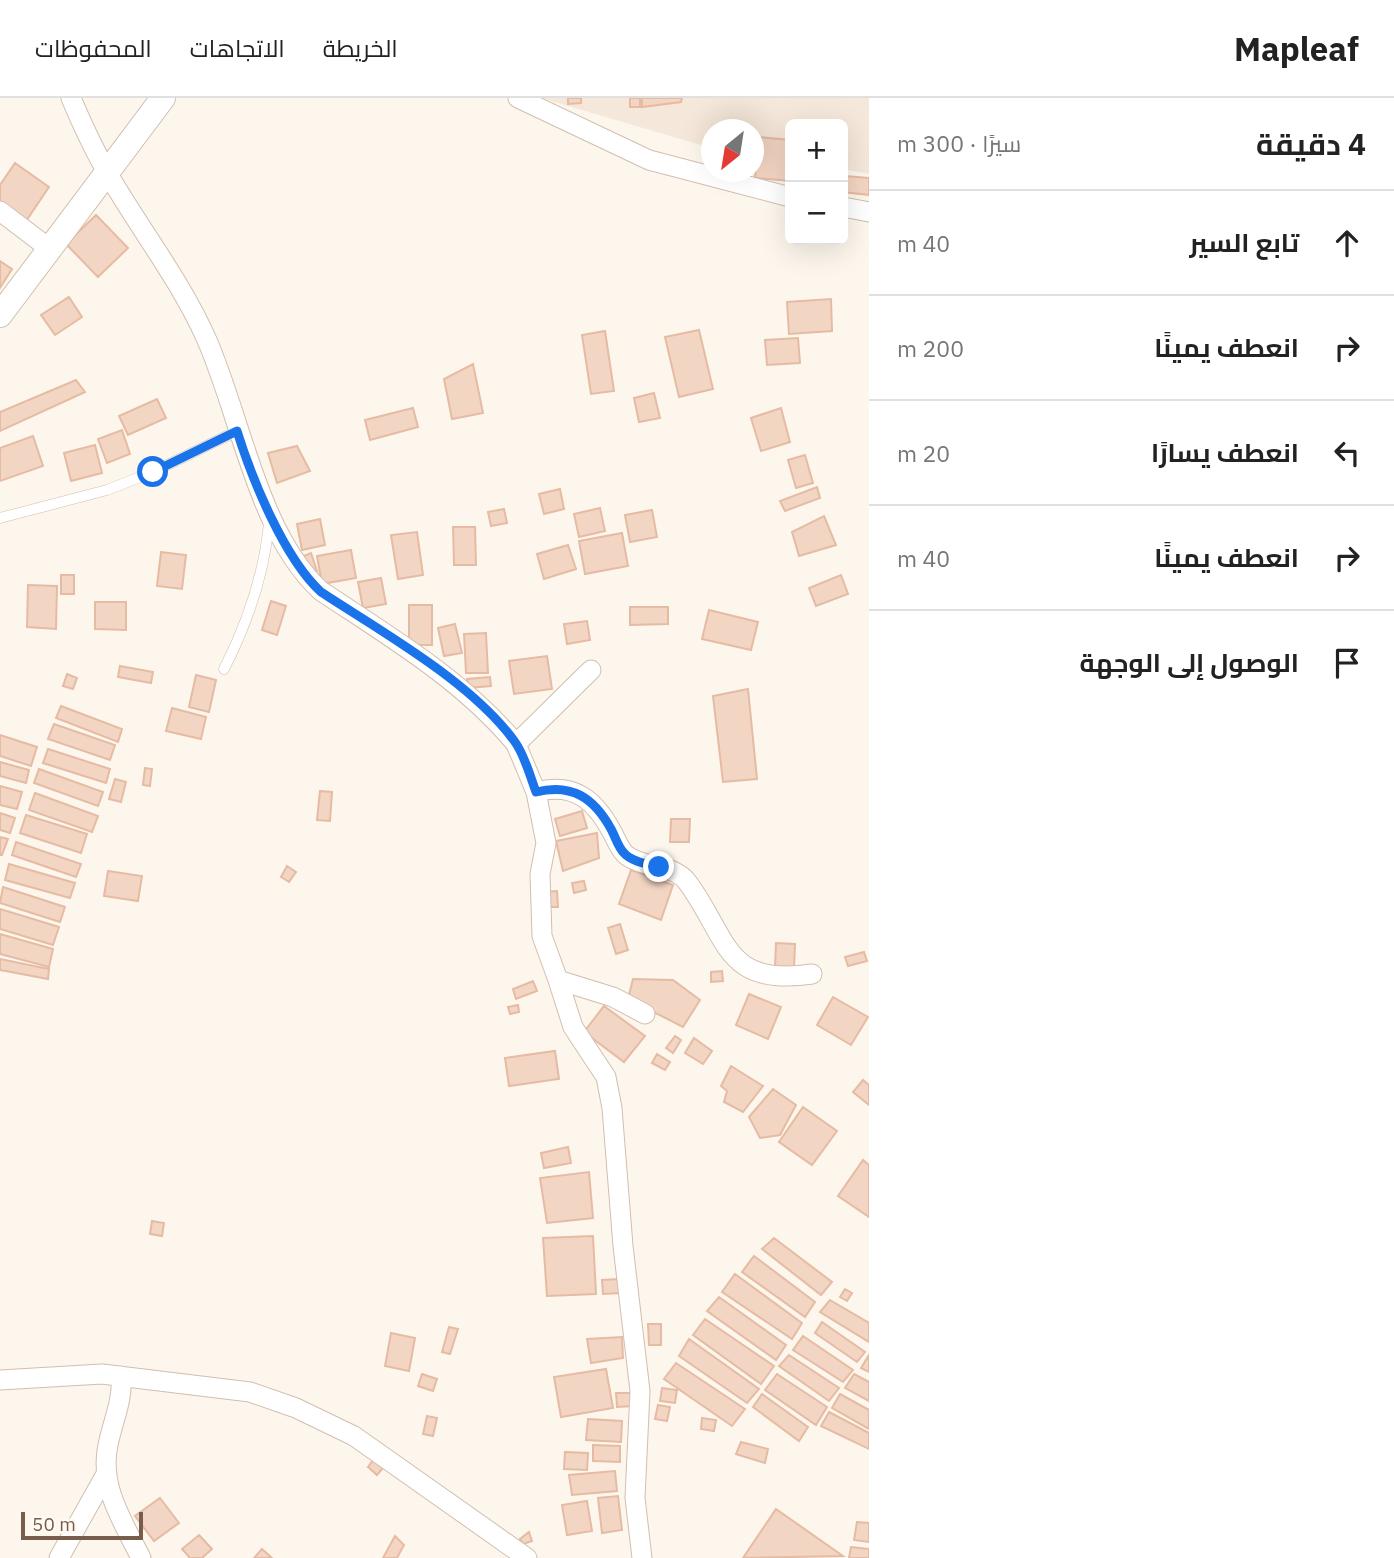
<!DOCTYPE html>
<html lang="ar">
<meta charset="utf-8">
<style>
:root{--surface:#fff;--page:#f6f6f6;--text:#222;--muted:#767676;--line:#e0e0e0}
body{margin:0;font-family:"IBM Plex Sans",Cairo,sans-serif;background:var(--page);color:var(--text);direction:rtl}
.controls{position:absolute;right:21px;top:21px;display:grid;overflow:hidden;border-radius:10px;box-shadow:0 7px 28px #0002}
.controls button{width:63px;height:63px;display:grid;place-items:center;padding:0;border:0;border-bottom:2px solid var(--line);background:var(--surface);color:var(--text);font:35px sans-serif}
.compass{position:absolute;left:701px;top:21px;width:63px;height:63px;border-radius:50%;background:var(--surface);box-shadow:0 7px 28px #0002;rotate:210deg}
.scale{position:absolute;left:21px;bottom:18px;width:122px;box-sizing:border-box;padding-left:7px;border:4px solid #7a5c4d;border-top:0;font-size:19px;line-height:24px;white-space:nowrap;color:#7a5c4d;-webkit-text-stroke:5px #fffaf3;paint-order:stroke}
.stop{position:absolute;width:21px;height:21px;margin:-16px;border:5px solid #1a73e8;border-radius:50%;background:#fff}
.stop.end{background:#1a73e8;border-color:#fff;box-shadow:0 2px 7px #0008}
.list{margin:0;padding:0;list-style:none}
h2{display:flex;justify-content:space-between;align-items:center;height:91px;margin:0;padding:0 28px;font-size:30px}
h2 small{font-size:23px;font-weight:400;color:var(--muted)}
.list li{display:grid;grid-template-columns:46px 1fr auto;gap:21px;align-items:center;box-sizing:border-box;height:105px;padding:0 28px;border-top:2px solid var(--line)}
.list b{display:block;font-size:26px;white-space:nowrap}
.list em{font-size:23px;font-style:normal;color:var(--muted)}
.icon{flex:none;width:38px;height:38px;fill:none;stroke:currentColor;stroke-width:2;stroke-linecap:round;stroke-linejoin:round}
.map{position:relative;flex:none;width:869px;height:1460px;overflow:hidden;direction:ltr}
header{display:flex;align-items:center;gap:42px;box-sizing:border-box;height:98px;padding:0 35px;background:var(--surface);border-bottom:2px solid var(--line)}
header strong{font-size:33px}
nav{display:flex;gap:38px;margin-inline-start:auto;font-size:24px}
main{display:flex}
aside{flex:1;background:var(--surface)}
.map>svg:first-child{display:block}
.residential{fill:#f5e8da}
.building{fill:#f3d5c3;stroke:#e6bba3;stroke-width:2}
.lines{fill:none;stroke-linecap:round;stroke-linejoin:round}
.service-casing{stroke:#d1beb0;stroke-width:11}
.minor-casing{stroke:#d1beb0;stroke-width:21}
.tertiary-casing{stroke:#d1beb0;stroke-width:26}
.service{stroke:#fff;stroke-width:10}
.minor{stroke:#fff;stroke-width:19}
.tertiary{stroke:#fff;stroke-width:24}
.route{stroke:#1a73e8;stroke-width:9}
</style>
<header>
<strong>Mapleaf</strong>
<nav><a>الخريطة</a><a>الاتجاهات</a><a>المحفوظات</a></nav>
</header>
<main>
<aside>
<h2>4 دقيقة<small>سيرًا · 300 m</small></h2>
<ul class="list">
<li><svg class="icon" aria-label="ahead" viewBox="0 0 24 24"><path d="M12 20V5M6 11l6-6 6 6"/></svg><div><b>تابع السير</b></div><em>40 m</em></li>
<li><svg class="icon" aria-label="right" viewBox="0 0 24 24"><path d="M7 20v-9h11M14 6l5 5-5 5"/></svg><div><b>انعطف يمينًا</b></div><em>200 m</em></li>
<li><svg class="icon" aria-label="left" viewBox="0 0 24 24"><path d="M17 20v-9H6M10 6l-5 5 5 5"/></svg><div><b>انعطف يسارًا</b></div><em>20 m</em></li>
<li><svg class="icon" aria-label="right" viewBox="0 0 24 24"><path d="M7 20v-9h11M14 6l5 5-5 5"/></svg><div><b>انعطف يمينًا</b></div><em>40 m</em></li>
<li><svg class="icon" aria-label="arrive" viewBox="0 0 24 24"><path d="M6 21V4h12l-3 4 3 4H6"/></svg><div><b>الوصول إلى الوجهة</b></div></li>
</ul>
</aside>
<div class="map">
<svg width="869" height="1460" viewBox="0 0 869 1460">
<rect width="100%" height="100%" fill="#fdf6ec"/>
<path class="residential" d="M541,0h328v76l-26,-5v-45h-53v37l-36,-6v-25h-42l-1,18z"/>
<path class="building" d="M568,0h13v5l-13,1z
M630,0h10v9h-10z
M642,0h40l-1,4 -39,5z
M758,39l32,3v41l-35,-3z
M15,65l34,24 -25,37 -24,-16v-23z
M845,78l24,2v17l-26,-3z
M96,117l32,33 -30,29 -32,-33z
M0,163l12,8 -12,19z
M69,199l13,20 -27,18 -14,-20z
M831,201l1,32 -43,3 -2,-32z
M699,232l14,59 -34,8 -14,-60z
M605,233l9,60 -23,3 -9,-59z
M798,240l2,25 -33,2 -2,-25z
M473,266l10,49 -31,6 -8,-40z
M76,282l9,12 -85,39v-19z
M654,295l6,25 -21,4 -5,-24z
M157,301l9,19 -38,17 -9,-19z
M413,310l5,19 -48,13 -5,-20z
M781,310l9,34 -29,9 -10,-33z
M122,332l8,24 -23,9 -9,-24z
M33,338l10,30 -43,15v-33z
M95,347l7,28 -31,8 -7,-28z
M297,348l13,25 -33,12 -9,-30z
M805,357l8,28 -17,5 -8,-28z
M817,389l3,11 -35,13 -5,-10z
M560,391l4,20 -20,5 -5,-20z
M600,410l5,23 -26,6 -5,-23z
M504,411l3,14 -16,3 -3,-14z
M652,412l5,27 -27,5 -5,-27z
M824,418l12,29 -37,11 -7,-24z
M320,421l5,26 -23,5 -5,-26z
M453,429h22l1,38h-22z
M417,434l6,43 -25,4 -7,-44z
M622,435l6,33 -43,8 -6,-33z
M568,447l8,24 -32,10 -7,-25z
M351,452l5,28 -34,6 -5,-28z
M161,454l25,3 -4,34 -25,-3z
M311,455l6,18 -10,3 -6,-17z
M61,477h13v19h-13z
M841,477l7,19 -32,12 -7,-18z
M381,480l5,26 -23,4 -5,-26z
M28,487l29,1 -1,43 -29,-2z
M271,503l15,5 -9,29 -15,-5z
M95,504h31v28l-31,-1z
M409,507h23v40h-23z
M630,509h38v17l-38,1z
M709,512l49,12 -7,28 -49,-11z
M587,523l3,19 -23,4 -3,-20z
M455,526l7,29 -18,3 -6,-28z
M486,535l2,40h-22l-2,-39z
M547,558l5,33 -38,5 -5,-33z
M120,568l33,6 -2,11 -33,-6z
M67,576l10,4 -4,11 -10,-3z
M196,577l20,5 -7,32 -20,-5z
M490,579l1,9 -23,2 -1,-9z
M748,591l9,90 -34,3 -10,-86z
M61,608l61,23 -4,13 -62,-24z
M172,610l34,9 -5,22 -35,-8z
M54,626l61,21 -5,15 -62,-21z
M0,637l37,12 -6,19 -31,-10z
M48,651l62,20 -4,14 -63,-20z
M0,664l29,8 -3,13 -26,-7z
M145,670l7,1 -2,17 -7,-1z
M39,671l64,23 -5,14 -64,-23z
M115,681l11,3 -5,20 -12,-3z
M0,688l22,6 -5,17 -17,-4z
M320,693l12,1 -2,29 -13,-1z
M35,695l63,23 -6,16 -63,-22z
M582,713l5,17 -27,8 -5,-17z
M0,715l15,5 -5,15 -10,-3z
M26,717l61,19 -6,19 -61,-20z
M671,721h19l-1,23h-19z
M597,735l2,25 -36,13 -7,-30z
M0,739l8,2 -6,16h-2z
M16,744l65,22 -5,13 -64,-22z
M9,766l66,19 -5,15 -65,-18z
M287,768l9,6 -7,10 -8,-5z
M631,772l42,15 -12,35 -42,-16z
M108,773l34,5 -4,25 -34,-5z
M584,783l2,9 -12,3 -2,-10z
M3,789l62,20 -5,15 -60,-19z
M557,793l1,16h-12l-1,-15z
M0,811l59,18 -6,18 -53,-16z
M620,826l8,26 -12,4 -8,-26z
M0,836l53,15 -4,18 -49,-13z
M776,845l19,1 -1,24 -19,-1z
M864,854l3,9 -19,5 -3,-9z
M0,861l49,10 -1,10 -48,-9z
M722,873l1,10 -12,1v-10z
M633,881l40,1 27,20 -17,27 -55,-28z
M533,883l4,10 -21,8 -3,-10z
M749,896l32,13 -13,32 -32,-14z
M833,899l35,20 -17,28 -34,-20z
M518,907l1,7 -9,2 -2,-7z
M604,908l41,30 -21,26 -40,-30z
M675,938l6,4 -8,13 -7,-5z
M694,940l18,13 -9,13 -18,-11z
M555,953l4,28 -50,7 -4,-28z
M657,956l13,8 -5,8 -13,-7z
M731,968l32,20 -20,26 -19,-10 3,-11 -6,-5z
M863,982l6,5v20l-16,-13z
M773,991l23,16 -16,30 -20,3 -11,-21z
M803,1009l34,24 -25,34 -33,-23z
M568,1049l3,16 -27,5 -3,-15z
M863,1062l6,5v52l-31,-21z
M589,1074l4,46 -46,5 -7,-45z
M152,1123l12,2 -2,13 -12,-2z
M593,1138l3,58 -49,2 -4,-58z
M774,1140l58,44 -11,13 -59,-46z
M754,1158l61,46 -10,15 -63,-45z
M735,1176l67,49 -10,16 -70,-47z
M620,1181v14l-17,1 -1,-14z
M845,1191l7,4 -5,8 -7,-4z
M719,1199l67,48 -10,15 -69,-49z
M830,1202l39,23v19l-49,-30z
M705,1221l69,47 -13,18 -68,-49z
M822,1224l43,30 -8,10 -42,-29z
M648,1226h13v21h-12z
M449,1229l9,2 -8,25 -8,-2z
M391,1235l24,5 -6,33 -24,-5z
M803,1238l50,34 -10,12 -50,-32z
M622,1239l1,21 -32,5 -4,-24z
M689,1241l70,50 -12,14 -68,-47z
M789,1257l50,33 -10,13 -50,-35z
M869,1257v17l-8,-4z
M676,1265l69,46 -13,17 -68,-47z
M606,1271l7,39 -52,9 -7,-40z
M422,1276l15,5 -4,12 -15,-5z
M777,1276l50,33 -11,18 -51,-35z
M854,1276l15,8v19l-24,-13z
M662,1290l15,2 -2,13 -15,-2z
M616,1295h18v13l-17,1z
M762,1296l46,33 -9,14 -46,-34z
M840,1296l29,16v19l-37,-21z
M658,1307l12,2 -3,14 -12,-2z
M829,1314l40,21v16l-48,-23z
M427,1318l10,2 -4,18 -10,-2z
M702,1320l14,2 -2,11 -13,-2z
M588,1321l34,2 -1,21 -35,-2z
M741,1344l27,7 -3,14 -29,-9z
M593,1347l27,1v16l-27,-1z
M565,1354l23,1 -1,17 -23,-1z
M373,1362l10,8 -6,7 -9,-8z
M615,1373l2,20 -45,4 -3,-20z
M618,1398l4,34 -20,3 -4,-35z
M160,1400l19,25 -25,18 -19,-25z
M587,1403l5,30 -25,4 -5,-30z
M776,1411l67,47 -100,2z
M857,1424l12,1v19l-15,-2z
M529,1434l3,9 -9,3 -3,-5z
M199,1437l13,14 -10,9h-12l-8,-9z
M395,1438l9,9 -7,13h-14z
M851,1449l18,2v9h-20z
M262,1451l10,9h-18z"/>
<g class="lines">
<g class="service-casing">
<path id="service" d="M0,420l107,-28 46,-18 84,-41
M224,571c24,-47 40,-93 45,-146"/>
</g>
<g class="minor-casing">
<path id="minor" d="M71,0c11,26 23,52 37,76 32,55 72,106 98,164 35,78 51,194 115,253 69,46 142,89 195,153l75,-74
M518,0l131,62 141,37
M843,109l26,5
M0,113l50,38
M516,646l20,48c38,-10 59,8 76,40 4,7 8,18 14,23 18,14 48,8 62,28 41,56 36,104 124,91
M536,694l10,51 -6,31 2,62 16,44 55,17 32,17
M558,882l15,47 33,50 6,31 11,138 17,145 -5,107 7,60
M121,1278c2,25 -8,44 -13,69 -9,41 15,77 33,113
M0,1282l102,-6 148,18 46,16 58,28 173,122
M59,1460l46,-82"/>
</g>
<g class="tertiary-casing">
<path id="tertiary" d="M0,217l163,-217"/>
</g>
<use href="#service" class="service"/>
<use href="#minor" class="minor"/>
<use href="#tertiary" class="tertiary"/>
</g>
<g class="lines">
<path class="route" d="M153,374l84,-41c15,48 47,127 84,161 61,40 151,90 194,150 10,14 15,34 21,50 36,-9 58,6 75,37 4,7 7,18 13,24 8,9 24,11 35,14"/>
</g>
</svg>
<div class="controls">
<button>+</button>
<button>−</button>
</div>
<svg class="compass" viewBox="-18 -18 36 36"><path d="M0-13l5 13h-10z" fill="#e53935"/><path d="M0 13l5-13h-10z" fill="#767676"/></svg>
<div class="scale">50 m</div>
<div class="stop" style="left:153px;top:374px"></div>
<div class="stop end" style="left:659px;top:769px"></div>
</div>
</main>
